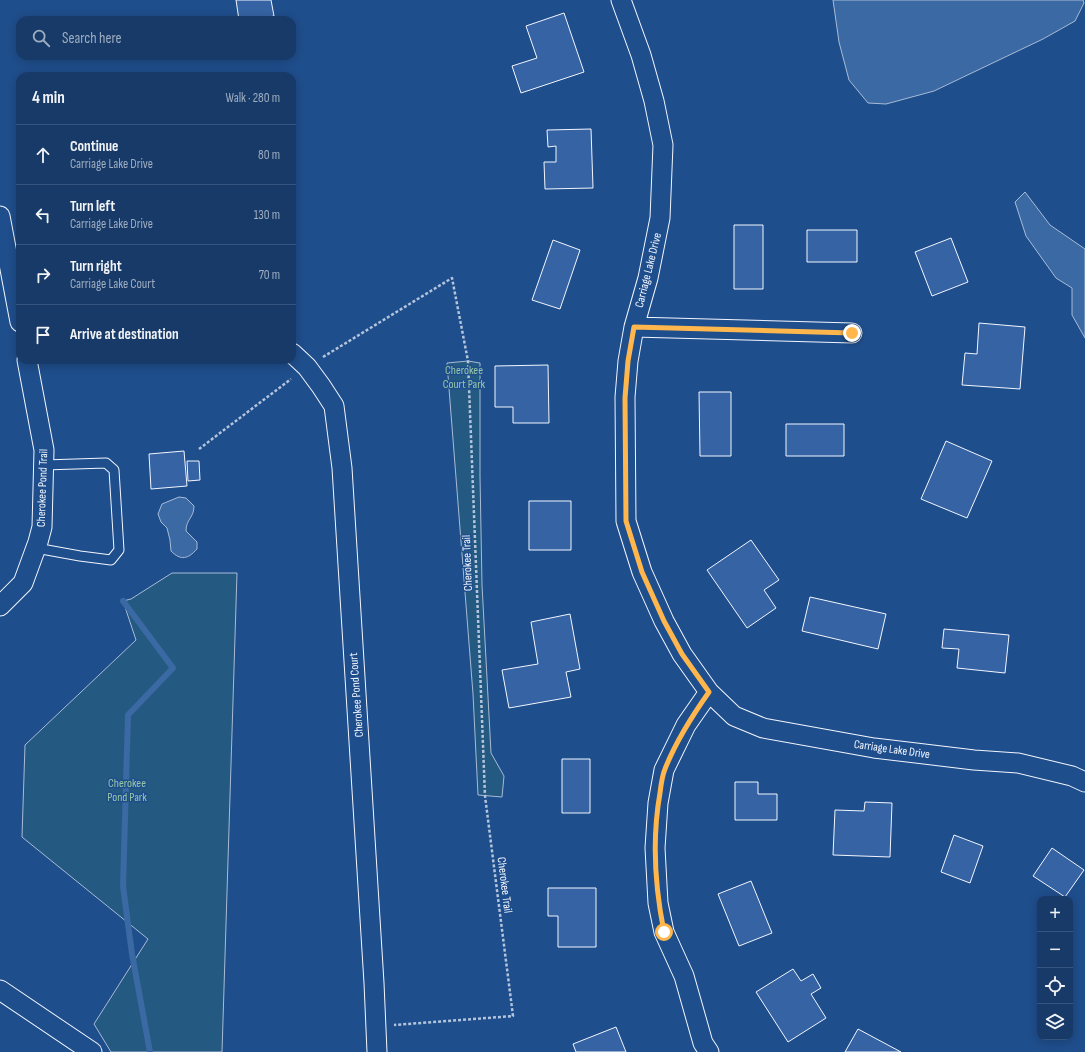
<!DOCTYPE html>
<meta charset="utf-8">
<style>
:root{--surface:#173a69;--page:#20416f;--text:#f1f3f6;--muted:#9eadc0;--line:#36547d}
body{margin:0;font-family:"Sofia Sans Condensed",sans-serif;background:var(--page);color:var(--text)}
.controls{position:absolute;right:12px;bottom:12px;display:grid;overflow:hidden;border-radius:8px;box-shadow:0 2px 10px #0003}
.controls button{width:36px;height:36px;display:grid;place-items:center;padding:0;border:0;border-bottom:1px solid var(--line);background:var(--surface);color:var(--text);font:20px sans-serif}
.stop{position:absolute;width:12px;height:12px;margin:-9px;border:3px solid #ffb74d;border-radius:50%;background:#fff}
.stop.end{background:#ffb74d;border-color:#fff;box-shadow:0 1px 4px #0008}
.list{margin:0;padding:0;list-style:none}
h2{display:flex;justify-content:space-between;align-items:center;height:52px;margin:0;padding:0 16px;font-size:17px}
h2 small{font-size:13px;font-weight:400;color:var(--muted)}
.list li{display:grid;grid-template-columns:26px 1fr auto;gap:12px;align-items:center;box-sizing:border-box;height:60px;padding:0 16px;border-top:1px solid var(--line)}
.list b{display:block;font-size:15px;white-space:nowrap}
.list p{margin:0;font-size:13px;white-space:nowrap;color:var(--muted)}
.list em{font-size:13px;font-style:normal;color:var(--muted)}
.icon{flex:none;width:22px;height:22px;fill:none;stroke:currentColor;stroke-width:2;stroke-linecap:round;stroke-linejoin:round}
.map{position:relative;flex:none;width:1085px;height:1052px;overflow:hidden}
.search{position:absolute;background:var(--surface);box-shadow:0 2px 10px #0003;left:16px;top:16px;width:280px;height:44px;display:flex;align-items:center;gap:10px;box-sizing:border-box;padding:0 14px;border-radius:12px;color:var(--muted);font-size:15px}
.panel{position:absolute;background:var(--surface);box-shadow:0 2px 10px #0003;left:16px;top:72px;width:280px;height:292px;border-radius:12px}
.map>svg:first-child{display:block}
.green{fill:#245a82;stroke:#a8bbd7}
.water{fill:#3b69a3;stroke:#a8bbd7}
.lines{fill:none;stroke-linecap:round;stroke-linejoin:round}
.stream{stroke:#3b69a3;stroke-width:6}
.building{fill:#3563a3;stroke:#f2f6ff}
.lane-casing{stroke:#f2f6ff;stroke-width:11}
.street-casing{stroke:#f2f6ff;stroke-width:21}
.path{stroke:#b3c4dc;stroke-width:2.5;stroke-dasharray:3 2;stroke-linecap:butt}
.lane{stroke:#1f4e8c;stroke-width:9}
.street{stroke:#1f4e8c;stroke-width:19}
.route{stroke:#ffb74d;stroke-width:5}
.labels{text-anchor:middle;stroke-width:3;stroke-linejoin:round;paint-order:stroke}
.street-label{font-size:12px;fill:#f2f6ff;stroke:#1f4e8c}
.park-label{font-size:12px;fill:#97c8a6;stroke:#1f4e8c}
</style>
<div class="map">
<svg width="1085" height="1052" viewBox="0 0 1085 1052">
<rect width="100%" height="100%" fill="#1f4e8c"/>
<path class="green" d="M468,361l12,2v113l2,109 9,168 13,23 -2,21 -24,-2 -5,-101 -26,-331z
M172,573h65l-15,479h-111l-17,-28 54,-85 -126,-102 3,-92 111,-105 -13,-39 8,-2z"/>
<path class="water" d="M833,0h250l1,3 -9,18 -32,18 -109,52 -48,13 -18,-1 -19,-23 -10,-38z
M1025,192l25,33 35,24v89l-13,-23v-27l-16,-10 -30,-42 -11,-34z
M179,497l7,1 8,8c0,12 -8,13 -8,25l11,11v7c-9,10 -16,12 -26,2l-1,-11 -3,-12 -6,-6 -3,-8 4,-10z"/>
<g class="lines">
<path class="stream" d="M123,601l50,67 -45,47 -5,171 9,68 18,98"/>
</g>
<path class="building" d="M236,0h35l3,16 -22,4h-13z
M564,13l20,59 -63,21 -9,-27 25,-8 -11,-32z
M591,129l2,59 -48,1 -1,-27h12v-16l-8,1 -1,-17z
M734,225h29v64h-29z
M807,230h50v32h-50z
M951,238l17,44 -36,14 -17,-44z
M553,240l27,10 -20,59 -28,-9z
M979,323l46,4 -5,62 -58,-4 3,-32 12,1z
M548,365l1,58h-36v-16h-18v-41z
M699,392h32v64h-31z
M786,424h58v32h-58z
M946,441l46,20 -25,57 -46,-19z
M184,451l3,35 -36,3 -2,-35z
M187,461h12l1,19 -12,1z
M529,501h42v49h-42z
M751,540l28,40 -15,10 12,18 -29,20 -40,-58z
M810,597l76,17 -8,35 -76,-18z
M570,614l10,55 -14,3 5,25 -62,11 -7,-38 36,-6 -7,-42z
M944,629l65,6 -4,38 -48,-5 2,-19 -17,-1z
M562,759h28v54h-28z
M735,782h23v12h19v26h-42z
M865,802l27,1 -2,54 -57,-2 2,-45 29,1z
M954,835l29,11 -13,37 -29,-11z
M1052,848l32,22 -19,27 -32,-21z
M751,881l21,52 -33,13 -21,-52z
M548,888h48v59h-38v-31h-10z
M793,969l8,12 12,-7 8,14 -10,6 15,24 -38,24 -32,-50z
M616,1027l10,25h-50l-3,-8z
M858,1029l43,23h-56z"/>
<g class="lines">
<g class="lane-casing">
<path id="lane" d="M36,548l44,8 31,4 8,-10 -5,-80 -8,-7 -62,2"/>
</g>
<g class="street-casing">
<path id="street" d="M621,0l20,55 13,46 9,44 -3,73 -12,60 -14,49 -6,34 -3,36 1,124 16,51 22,49 18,33 27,38 25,24 29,12 111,20 100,12 44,3 54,13 13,6
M0,216l20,106
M634,327l218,6
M292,353l15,14 14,19 13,20 8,62 32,515 3,69
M0,606l23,-23 15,-41 4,-15 2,-77 -17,-90
M0,990l92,62
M709,1052l-6,-9 -19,-67 -20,-44 -6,-29 -3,-55 3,-45 6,-33 22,-45 23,-33"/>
</g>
<path class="path" d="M323,357l129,-79 16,83 17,435 28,220 -119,9
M199,449l92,-70"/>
<use href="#lane" class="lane"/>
<use href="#street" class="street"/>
</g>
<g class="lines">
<path class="route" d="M664,932c-9,-45 -12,-94 -4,-139 1,-8 2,-17 5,-24 11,-28 27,-53 44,-77l-27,-38 -18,-33 -22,-49 -16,-51 -1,-123 3,-37 6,-34 218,6"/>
</g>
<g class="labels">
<g class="street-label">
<text transform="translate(648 270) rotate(-76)" y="4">Carriage Lake Drive</text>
<text transform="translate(42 488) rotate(-88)" y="4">Cherokee Pond Trail</text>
<text transform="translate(467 563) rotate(-92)" y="4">Cherokee Trail</text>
<text transform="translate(356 695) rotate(-94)" y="4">Cherokee Pond Court</text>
<text transform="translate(892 749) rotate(8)" y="4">Carriage Lake Drive</text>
<text transform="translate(505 885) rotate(83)" y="4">Cherokee Trail</text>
</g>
<g class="park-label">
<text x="464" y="374">Cherokee<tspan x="464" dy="14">Court Park</tspan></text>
<text x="127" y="787">Cherokee<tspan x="127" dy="14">Pond Park</tspan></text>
</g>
</g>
</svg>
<div class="controls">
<button>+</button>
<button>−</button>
<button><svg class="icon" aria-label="locate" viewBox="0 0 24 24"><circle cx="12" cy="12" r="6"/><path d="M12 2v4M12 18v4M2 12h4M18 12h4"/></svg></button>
<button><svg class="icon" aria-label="layers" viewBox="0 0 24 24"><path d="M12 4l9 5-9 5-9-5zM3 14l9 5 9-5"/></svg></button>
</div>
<div class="stop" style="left:664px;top:932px"></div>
<div class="stop end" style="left:852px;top:333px"></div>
<div class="search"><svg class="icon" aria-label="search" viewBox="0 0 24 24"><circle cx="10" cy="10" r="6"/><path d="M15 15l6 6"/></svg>Search here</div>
<section class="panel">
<h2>4 min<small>Walk · 280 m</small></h2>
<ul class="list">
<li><svg class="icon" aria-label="ahead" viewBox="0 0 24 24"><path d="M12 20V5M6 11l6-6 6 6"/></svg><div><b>Continue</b><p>Carriage Lake Drive</p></div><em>80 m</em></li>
<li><svg class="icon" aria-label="left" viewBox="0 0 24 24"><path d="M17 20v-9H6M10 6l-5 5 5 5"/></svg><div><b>Turn left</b><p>Carriage Lake Drive</p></div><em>130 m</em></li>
<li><svg class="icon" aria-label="right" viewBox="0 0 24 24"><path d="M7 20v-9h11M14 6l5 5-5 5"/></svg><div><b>Turn right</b><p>Carriage Lake Court</p></div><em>70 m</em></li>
<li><svg class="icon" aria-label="arrive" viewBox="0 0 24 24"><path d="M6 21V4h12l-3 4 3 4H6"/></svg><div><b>Arrive at destination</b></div></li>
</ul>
</section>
</div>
